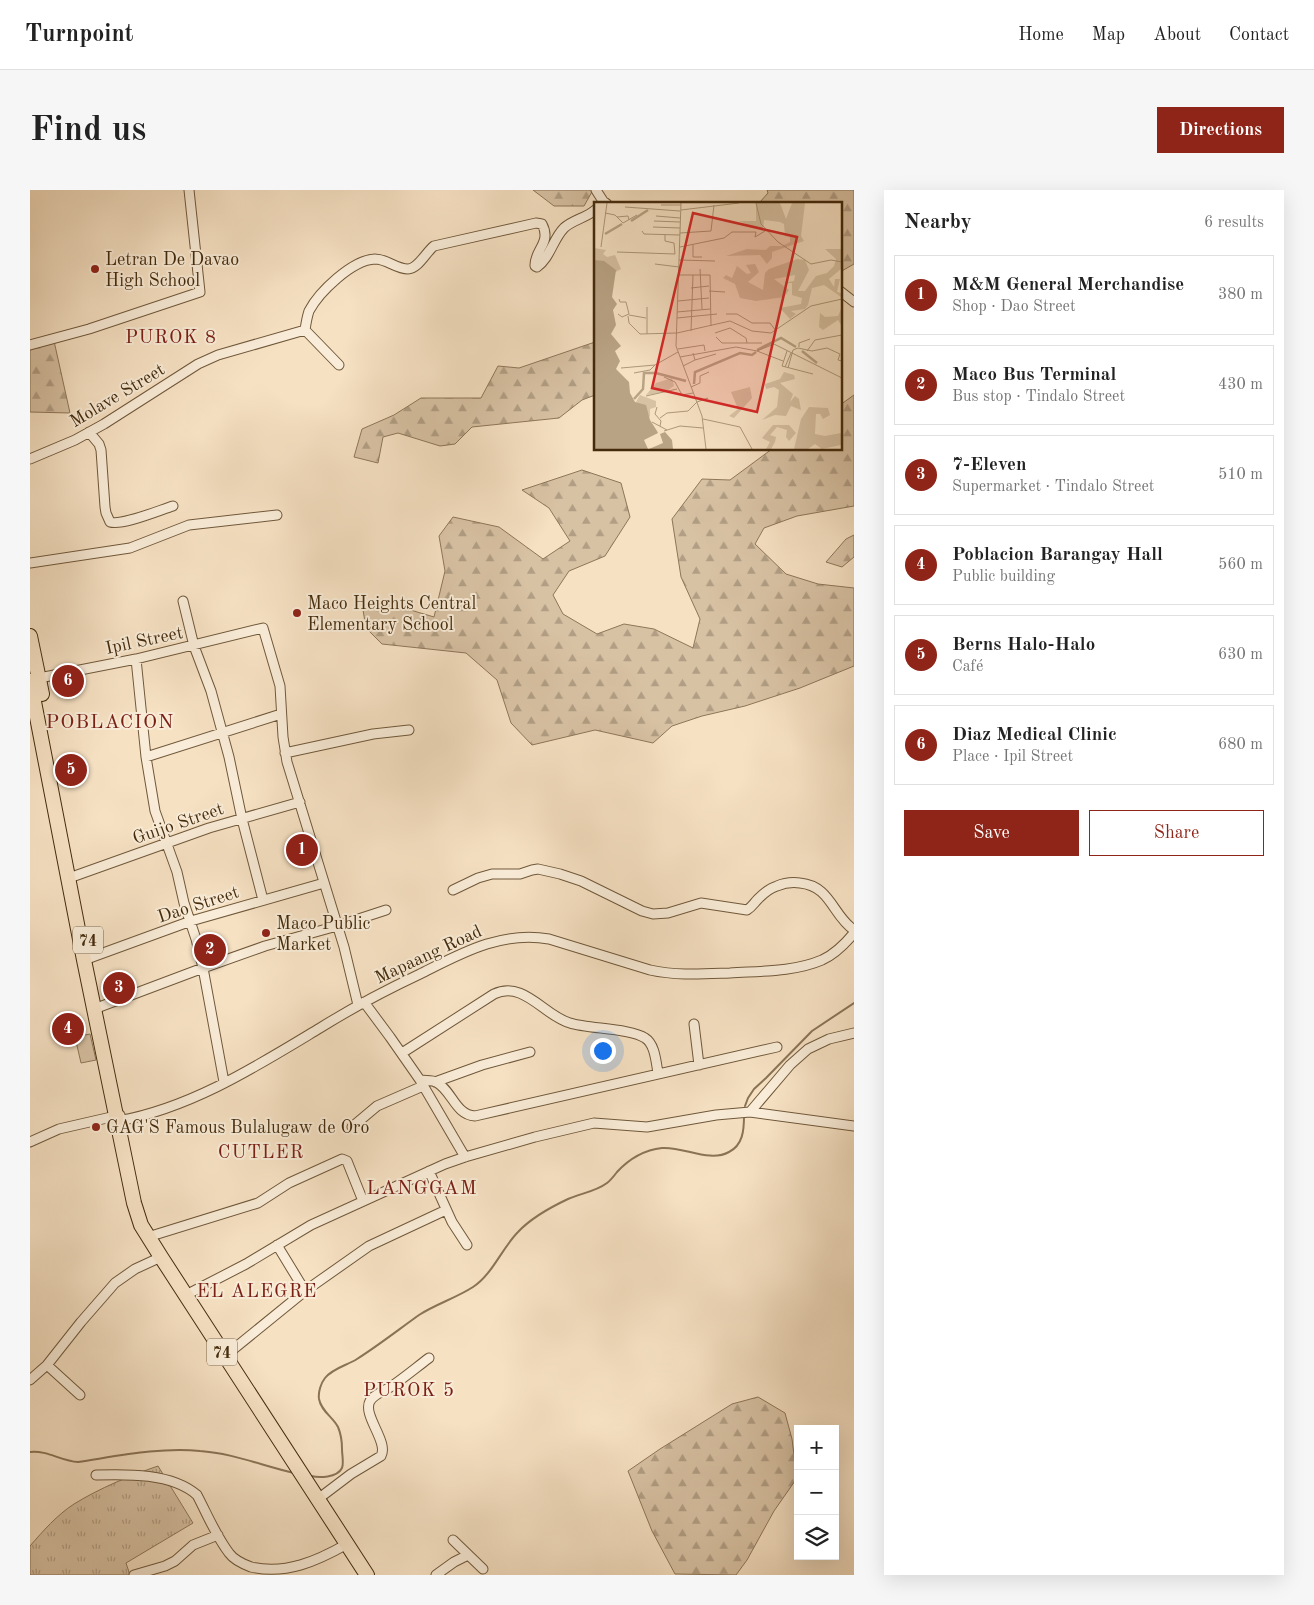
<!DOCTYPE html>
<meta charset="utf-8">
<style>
:root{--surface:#fff;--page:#f6f6f6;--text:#222;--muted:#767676;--line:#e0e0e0;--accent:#8f2418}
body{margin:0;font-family:"Old Standard TT",serif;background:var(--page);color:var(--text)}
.controls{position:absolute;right:15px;bottom:15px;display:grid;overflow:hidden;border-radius:0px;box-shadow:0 5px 20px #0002}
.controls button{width:45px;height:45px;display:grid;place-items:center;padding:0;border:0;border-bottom:1px solid var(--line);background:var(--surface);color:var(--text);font:25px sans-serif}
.you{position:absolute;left:572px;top:860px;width:18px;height:18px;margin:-12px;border:4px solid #fff;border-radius:50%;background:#1a73e8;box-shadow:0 0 0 8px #1a73e833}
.badge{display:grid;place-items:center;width:32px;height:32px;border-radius:50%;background:var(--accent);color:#fff;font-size:16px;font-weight:700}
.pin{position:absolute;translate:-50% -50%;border:2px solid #fff;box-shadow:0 1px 5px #0006}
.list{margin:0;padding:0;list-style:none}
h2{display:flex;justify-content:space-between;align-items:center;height:65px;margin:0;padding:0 20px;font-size:21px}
h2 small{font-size:16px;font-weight:400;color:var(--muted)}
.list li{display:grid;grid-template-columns:32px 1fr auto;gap:15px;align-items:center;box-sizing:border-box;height:80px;margin:0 10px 10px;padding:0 10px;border:1px solid var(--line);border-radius:0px}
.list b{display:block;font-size:19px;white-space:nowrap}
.list p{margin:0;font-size:16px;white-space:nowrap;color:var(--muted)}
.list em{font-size:16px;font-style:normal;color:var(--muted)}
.actions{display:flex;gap:10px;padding:15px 20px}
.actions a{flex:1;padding:11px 0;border:1px solid var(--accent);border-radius:0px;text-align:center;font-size:18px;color:var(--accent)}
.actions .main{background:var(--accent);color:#fff}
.icon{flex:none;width:28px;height:28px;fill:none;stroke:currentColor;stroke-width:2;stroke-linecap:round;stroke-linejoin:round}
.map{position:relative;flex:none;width:824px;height:1385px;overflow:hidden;border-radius:0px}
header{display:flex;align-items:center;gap:30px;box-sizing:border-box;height:70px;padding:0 25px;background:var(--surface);border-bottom:1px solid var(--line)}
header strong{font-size:24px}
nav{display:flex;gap:28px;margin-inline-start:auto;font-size:18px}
.intro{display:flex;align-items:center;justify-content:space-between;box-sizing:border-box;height:120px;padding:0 30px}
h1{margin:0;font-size:35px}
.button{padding:12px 22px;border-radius:0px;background:var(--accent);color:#fff;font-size:18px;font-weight:700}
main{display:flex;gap:30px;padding:0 30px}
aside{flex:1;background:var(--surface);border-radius:0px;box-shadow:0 5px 20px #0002}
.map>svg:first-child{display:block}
.grass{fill:url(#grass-tufts);stroke:#8e7658}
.forest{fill:url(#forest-firs);stroke:#8e7658}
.park{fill:#d8c2a4;stroke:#8e7658}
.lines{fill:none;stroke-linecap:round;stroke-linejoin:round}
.stream{stroke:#8a7355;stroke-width:2}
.minor-casing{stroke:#70583a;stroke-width:11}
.highway-casing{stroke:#442b0c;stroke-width:16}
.minor{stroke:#f9ecd8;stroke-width:9}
.highway{stroke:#f6e1c3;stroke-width:14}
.poi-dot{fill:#8f2418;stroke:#f9ecd8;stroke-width:2}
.labels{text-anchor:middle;stroke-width:4;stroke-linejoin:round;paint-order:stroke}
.shield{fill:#f9ecd8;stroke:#7a6549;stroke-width:1}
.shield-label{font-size:16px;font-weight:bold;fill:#442b0c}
.poi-label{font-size:18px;fill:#442b0c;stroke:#f9ecd8;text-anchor:start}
.street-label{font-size:18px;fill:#442b0c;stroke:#f9ecd8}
.neighbourhood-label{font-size:19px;letter-spacing:1px;fill:#7a1f14;stroke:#f9ecd8}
.quarter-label{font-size:20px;letter-spacing:1px;fill:#7a1f14;stroke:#f9ecd8}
.inset-river{fill:none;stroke:#b9a385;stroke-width:2.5}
.inset-road{fill:none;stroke:#af987a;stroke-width:1}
.view{fill:#d62828;fill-opacity:0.15;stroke:#d62828;stroke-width:2.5}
.inset-edge{fill:none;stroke:#442b0c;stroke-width:2.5}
</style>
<header>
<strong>Turnpoint</strong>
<nav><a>Home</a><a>Map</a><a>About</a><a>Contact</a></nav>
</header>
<div class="intro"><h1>Find us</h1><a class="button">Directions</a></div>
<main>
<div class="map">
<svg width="824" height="1385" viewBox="0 0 824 1385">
<defs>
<pattern id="grass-tufts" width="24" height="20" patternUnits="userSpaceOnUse" patternTransform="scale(1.25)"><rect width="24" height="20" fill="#d8c2a4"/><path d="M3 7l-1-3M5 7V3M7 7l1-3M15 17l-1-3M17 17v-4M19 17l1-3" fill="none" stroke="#b19e84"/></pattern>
<pattern id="forest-firs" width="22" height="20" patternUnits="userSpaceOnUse" patternTransform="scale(1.25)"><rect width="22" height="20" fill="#d8c2a4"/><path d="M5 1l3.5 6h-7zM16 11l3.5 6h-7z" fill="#b19e84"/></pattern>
</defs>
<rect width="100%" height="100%" fill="#f6e1c3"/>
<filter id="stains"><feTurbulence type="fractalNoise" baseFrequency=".004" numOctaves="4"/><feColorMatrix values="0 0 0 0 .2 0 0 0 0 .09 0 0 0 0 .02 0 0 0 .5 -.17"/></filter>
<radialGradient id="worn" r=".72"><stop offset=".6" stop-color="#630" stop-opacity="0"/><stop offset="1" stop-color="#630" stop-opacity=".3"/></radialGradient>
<path class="grass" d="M128,1276l35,57 -67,40 4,12h-100v-29c13,-15 27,-31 44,-42 26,-16 55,-28 84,-38z"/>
<path class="forest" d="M503,0h60l-9,16h-30z
M737,0h87v74l-14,8v-68h-78l-2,-2 8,-9z
M24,151l16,72 -40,-1v-64z
M565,152v53l-13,5 -23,18 -87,9 -17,17 -15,2 -42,-13 -15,4 -5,26 -24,-6 8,-28 32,-14 27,-17h60l17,-32 21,2z
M824,205v111l-57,10 -33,12 -9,16 31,30 32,10 36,4v78l-54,22 -55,18 -43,10 -30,10 -19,17 -58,-13 -63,15 -21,-22 -14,-43 -31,-27 -84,-9 -16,-16 -3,-18 24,-7 47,14 11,-46 -6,-35 14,-19 46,10 44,32 27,-18 -21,-33 -27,-18 60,-20 39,13 9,34 -25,39 -36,15 -16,24 10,19 34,20 27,-10 30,5 39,19 7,-29 -19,-42 -9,-58 30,-40 28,1 42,-31h68v-44z
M824,345v22l-12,10 -16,-5 20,-23z
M728,1207l27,16 7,26 5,39 -23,33 -27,49 -11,15 -61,-1 -23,-43 -24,-60 32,-22 72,-45z"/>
<path class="park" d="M60,844l6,26 -15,3 -6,-26z"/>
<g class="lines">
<path class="stream" d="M715,916l3,-8 6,-9 12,-11 46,-47 42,-28
M0,1262c17,-2 31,9 48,10 40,-6 82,-15 122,-11 32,2 63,15 94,22
M281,1286c8,2 26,2 31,-8 2,-5 0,-13 0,-19 0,-7 -1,-15 -4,-22 -5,-10 -17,-16 -19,-28 -1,-7 2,-16 6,-21 8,-10 23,-13 32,-19 22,-14 41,-29 62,-44 17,-11 37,-17 54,-28 19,-12 29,-39 45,-55 13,-14 33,-25 50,-33 13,-6 27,-7 39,-16 4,-3 7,-7 10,-11 12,-13 27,-22 45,-24 21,-2 47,15 67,4 14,-7 15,-22 15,-36"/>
<g class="minor-casing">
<path id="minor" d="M566,0l7,11 4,3
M810,101l14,11
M275,140c1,-7 2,-13 4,-19 10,-19 43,-51 66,-52 12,0 21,10 33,10 10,0 18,-17 26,-23l102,-23 6,1c10,19 -8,26 -7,42l2,1c13,-9 16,-28 27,-39 8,-8 22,-10 31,-18
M275,140l34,35
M0,155l59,-16 111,-37 -11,-102
M59,242l10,12 2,6 4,57 1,6 4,9c12,4 50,-12 63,-16
M0,269l45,-19 29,-16 94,-60 20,-9 87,-25
M0,373l100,-15 59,-23 88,-10
M153,411l11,45 17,45 18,66 13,62 21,81
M106,469l10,98 9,54 22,61 7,31 12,36 7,29 21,114
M4,489l102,-20 127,-31 17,58 3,51 4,25 57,185 14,58
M255,563l88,-19 36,-4
M116,567l135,-43
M39,688l140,-50 91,-26
M423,700l25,-12 14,-4h28l12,-4 6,-1 22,5 21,7 61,30 11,3 15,-1 33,-10 46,7c5,-3 7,-7 11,-11 5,-5 12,-11 19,-13 7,-3 15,-4 23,-3 31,3 32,32 54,47
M54,770l107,-39 133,-38
M334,812l26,35 30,43 45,77
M64,819l109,-41 62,-22 72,-20 49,-16
M664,834l5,41
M372,863l92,-59c30,-14 50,22 76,29 18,6 60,5 75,15 10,6 11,24 13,35
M390,890c5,1 12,0 16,2 16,8 19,33 39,34l302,-69
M405,892l47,-17 48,-13
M720,922l40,-47 18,-16 21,-10 25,-6
M88,931c73,-13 139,-55 202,-93 32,-20 66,-38 100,-54 42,-21 80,-43 129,-35l101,31c27,6 53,4 80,3 30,-2 64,-1 92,-13 13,-6 23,-16 32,-27
M322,937l25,-21 46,-20
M0,952l29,-13 61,-14
M399,981l23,51 15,23
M121,1046l107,-33 31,-20 53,-24 5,2 16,40
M275,1101l64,-45 77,-36
M156,1105l60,-31 65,-39 134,-61 20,-7 70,-20 59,-14 53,4 69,-12 34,-3 104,14
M195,1166l80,-65 -28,-46
M17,1175l33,30
M0,1190l17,-15 34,-43 34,-39 20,-14 26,-12
M66,1285c31,-1 76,-2 101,20 10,19 19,41 32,58 5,7 14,11 22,14 35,8 66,-6 96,-23
M288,1309l33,-25 30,-18c8,-14 -19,-41 -11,-55 4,-7 16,-11 22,-15 13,-9 25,-19 37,-28
M423,1350l30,29
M104,1385l31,-9 10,-5 18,-16 25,-10
M406,1385l18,-13 14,-7"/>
</g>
<g class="highway-casing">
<path id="highway" d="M0,446l12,58
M0,491l54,279 50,243 7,22 20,32 206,318"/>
</g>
<use href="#minor" class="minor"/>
<use href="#highway" class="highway"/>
</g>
<g class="poi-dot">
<circle cx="65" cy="79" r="5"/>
<circle cx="267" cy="423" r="5"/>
<circle cx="236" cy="743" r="5"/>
<circle cx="66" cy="937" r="5"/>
</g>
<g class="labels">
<g class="shield">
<rect x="43" y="736.5" width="30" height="27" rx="4"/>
<rect x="177" y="1148.5" width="30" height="27" rx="4"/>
</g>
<g class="shield-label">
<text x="58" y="756">74</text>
<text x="192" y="1168">74</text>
</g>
<g class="poi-label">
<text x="75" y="75">Letran De Davao<tspan x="75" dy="21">High School</tspan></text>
<text x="277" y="419">Maco Heights Central<tspan x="277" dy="21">Elementary School</tspan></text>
<text x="246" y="739">Maco Public<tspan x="246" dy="21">Market</tspan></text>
<text x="76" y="943">GAG'S Famous Bulalugaw de Oro</text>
</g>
<g class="street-label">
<text transform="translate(87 205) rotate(-31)" y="6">Molave Street</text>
<text transform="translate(114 450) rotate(-12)" y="6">Ipil Street</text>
<text transform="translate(148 633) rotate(-19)" y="6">Guijo Street</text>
<text transform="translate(168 714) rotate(-18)" y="6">Dao Street</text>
<text transform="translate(398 764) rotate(-25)" y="6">Mapaang Road</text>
</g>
<g class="neighbourhood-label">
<text x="141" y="153">PUROK 8</text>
<text x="231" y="968">CUTLER</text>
<text x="227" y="1107">EL ALEGRE</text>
<text x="379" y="1206">PUROK 5</text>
</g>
<g class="quarter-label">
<text x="80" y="538">POBLACION</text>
<text x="392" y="1004">LANGGAM</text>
</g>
</g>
<g transform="translate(564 12)">
<rect width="248" height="248" fill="#f6e1c3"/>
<path d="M78,176l2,8 -9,6 -19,3 10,-12z" fill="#d8c2a4"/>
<path d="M162,1h24l6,16 6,-16h13l-4,33 3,5 -32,11v6l-5,6 -7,-9 -34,1 21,-7 19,1 4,-4h12l8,-4v-5l-5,-1 -1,-12 -4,-2 -16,-2 -1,11 -24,-10h17zM231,47h16v20l-12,10 5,8 1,-8h5l-3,13 4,1v4l-17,-12 -12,3 -4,17 -3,4 -14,2 5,3 -6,5 -10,-11 21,-4 1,-6 -10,-3v-12h-9l11,-2 1,-6 -21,4 15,11 -5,7 -28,4 -16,-3 -5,-14 -12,-6 3,-3 6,3 5,-12 10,8 4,-1 -5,-8 9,-1 4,8 -11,10 15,8 2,-17 4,-4 28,-10 8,1 4,10 -11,21h7l11,-15 11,-3 7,-7 2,-7zM247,107v16l-3,-5 -15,10 -4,-3 1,-14 5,4 13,-1zM190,170l10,3 1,4 -15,4 13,11 -3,8 5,-6 4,3 2,11 -10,-4 -5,10 -11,-1 -13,5 15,-13 2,-17 -5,-3 -8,2 -1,-5 15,-5zM156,185l2,11 -18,20 -5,-2 9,-7 -7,-17zM215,205l19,1 2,7 -7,4 -3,-5h-4l-1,20 10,2 16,-3v12l-19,4 -7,-5 -7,5h-14l7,-30zM179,223h16l7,8 -7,8 -3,-4 1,-7 -10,-3 -7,8 6,2 -1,5 -4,7h-5l4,-7 -8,-4z" fill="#d8c2a4"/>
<path d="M0,46l12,2 -3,4 4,3 8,-2 6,14 -7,4 -20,-10zM46,193l16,6v6l-6,2v8l-14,-15z" fill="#d8c2a4"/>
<path d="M0,58l10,1 12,9 -4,27 5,7 -4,6 3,15 -5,9 10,12 -6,5 5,10 -4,8 13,13 1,11 5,9 11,3 4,15 7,11 1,2 -14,7 4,9h-54zM71,230l7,8 1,9h-24l14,-6 -3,-9z" fill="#b9a385"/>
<path class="inset-river" d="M37,19l17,-11M11,32l17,-10M163,148l24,-12 15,9M208,149l15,12M100,182l1,-12 45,-19 12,2 4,-3M40,197l9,-10 1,-16h12l30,8"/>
<path class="inset-road" d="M87,1l-5,143 26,70 4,33M162,1l5,21 17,18 33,22 20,-4 11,2M67,3h20M31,5l55,4M87,8l58,-7M11,11l10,2 8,8 14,-8M62,14l24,2M23,15l11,-1 1,4M60,19l26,1M59,25l27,1M48,29l2,3 36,1M86,31l31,-2 3,-26M130,36l8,-6h24l-1,5 10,-6M99,43v12h9M7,45l6,-44M86,45l44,-9M23,50l58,2 -1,-11 -9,-2v-6M85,58l36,1M61,62l24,3M106,67l2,40M84,73h32l1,51M97,86l18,-2M115,89l16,1M84,99l31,-3M83,110l33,-3M24,112l4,3 7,-3 -3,-12h-6l-1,-3M132,112h11l15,9h18l6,8M35,113l17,3M34,114l1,7 11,11 37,-1M83,116l40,-4M97,129l2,-56M83,131l53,-12 22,10 19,2 40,-27 31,-7M121,131l15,-5 16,10 1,5M53,132v-27M122,135l6,6h40M205,145v-4l11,-4M84,147l26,-4 1,6M163,149l17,-7 68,34M193,149l-5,15 31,8M213,149l8,-11 27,-5M86,155l56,-10 21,4 26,10M101,158l21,-6M61,163l23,-13M89,164l12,-6 -2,-7M191,165l6,-14M27,166l34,-3 -5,5 -16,3M194,166l5,-18 5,-2 14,3 15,-3 13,6 -2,6 4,1M70,175l11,5 7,13 11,-2M97,185l9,-4v-7l9,-4M52,194l31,-7M63,205l-2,7 6,7 -1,5M66,216l7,-5 21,-2 9,-9 11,-4M109,217l37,8 12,22M58,220l15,8M70,229l16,-5 23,2"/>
<path class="view" d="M99,11l104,24 -40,175 -105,-24z"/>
<rect width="248" height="248" class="inset-edge"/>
</g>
<rect width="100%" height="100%" filter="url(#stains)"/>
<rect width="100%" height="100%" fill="url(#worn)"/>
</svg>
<div class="controls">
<button>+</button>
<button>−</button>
<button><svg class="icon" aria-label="layers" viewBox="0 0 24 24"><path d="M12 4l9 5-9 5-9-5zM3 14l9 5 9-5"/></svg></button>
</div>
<div class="you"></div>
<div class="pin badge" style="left:272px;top:660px">1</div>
<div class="pin badge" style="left:180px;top:760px">2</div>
<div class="pin badge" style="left:89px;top:798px">3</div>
<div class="pin badge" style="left:38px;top:839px">4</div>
<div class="pin badge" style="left:41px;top:580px">5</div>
<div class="pin badge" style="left:38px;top:491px">6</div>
</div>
<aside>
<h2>Nearby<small>6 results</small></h2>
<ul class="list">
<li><span class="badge">1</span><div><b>M&amp;M General Merchandise</b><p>Shop · Dao Street</p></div><em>380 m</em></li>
<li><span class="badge">2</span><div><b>Maco Bus Terminal</b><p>Bus stop · Tindalo Street</p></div><em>430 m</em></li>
<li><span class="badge">3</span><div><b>7-Eleven</b><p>Supermarket · Tindalo Street</p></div><em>510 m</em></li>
<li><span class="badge">4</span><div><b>Poblacion Barangay Hall</b><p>Public building</p></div><em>560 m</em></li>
<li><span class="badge">5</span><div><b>Berns Halo-Halo</b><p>Café</p></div><em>630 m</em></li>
<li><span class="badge">6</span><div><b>Diaz Medical Clinic</b><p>Place · Ipil Street</p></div><em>680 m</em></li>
</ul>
<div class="actions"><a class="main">Save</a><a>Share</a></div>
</aside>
</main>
